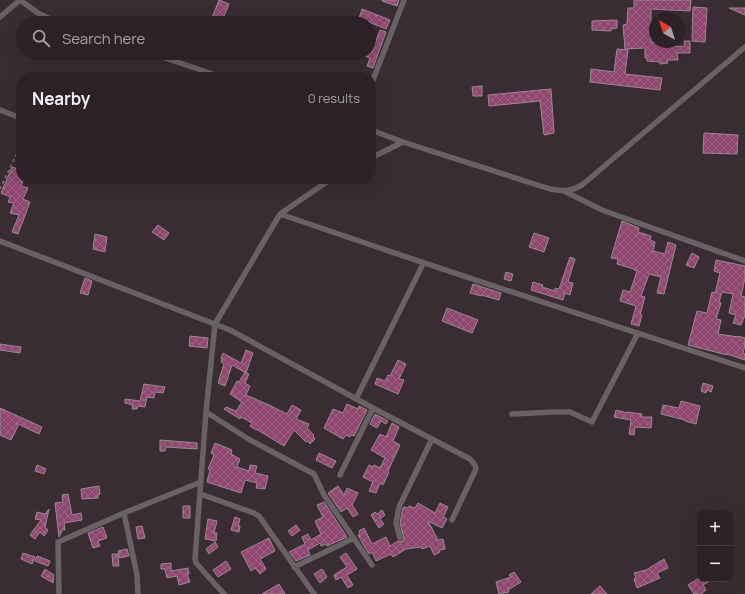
<!DOCTYPE html>
<meta charset="utf-8">
<style>
:root{--surface:#2c2126;--page:#34292e;--text:#f1f3f6;--muted:#a6a3a7;--line:#483e43}
body{margin:0;font-family:Manrope,sans-serif;background:var(--page);color:var(--text)}
.controls{position:absolute;right:12px;bottom:12px;display:grid;overflow:hidden;border-radius:8px;box-shadow:0 4px 16px #0002}
.controls button{width:36px;height:36px;display:grid;place-items:center;padding:0;border:0;border-bottom:1px solid var(--line);background:var(--surface);color:var(--text);font:20px sans-serif}
.compass{position:absolute;left:649px;top:12px;width:36px;height:36px;border-radius:50%;background:var(--surface);box-shadow:0 4px 16px #0002;rotate:321deg}
.list{margin:0;padding:0;list-style:none}
h2{display:flex;justify-content:space-between;align-items:center;height:52px;margin:0;padding:0 16px;font-size:17px}
h2 small{font-size:13px;font-weight:400;color:var(--muted)}
.icon{flex:none;width:22px;height:22px;fill:none;stroke:currentColor;stroke-width:2;stroke-linecap:round;stroke-linejoin:round}
.map{position:relative;flex:none;width:745px;height:594px;overflow:hidden}
.search{position:absolute;background:var(--surface);box-shadow:0 4px 16px #0002;left:16px;top:16px;width:360px;height:44px;display:flex;align-items:center;gap:10px;box-sizing:border-box;padding:0 14px;border-radius:22px;color:var(--muted);font-size:15px}
.panel{position:absolute;background:var(--surface);box-shadow:0 4px 16px #0002;left:16px;top:72px;width:360px;height:112px;border-radius:16px}
.map>svg:first-child{display:block}
.building{fill:url(#building-cross-hatch);stroke:#9b8a92}
.lines{fill:none;stroke-linecap:round;stroke-linejoin:round}
.path{stroke:#82767b;stroke-width:1.5;stroke-dasharray:3 3;stroke-linecap:butt}
.minor{stroke:#696265;stroke-width:5.5}
</style>
<div class="map">
<svg width="745" height="594" viewBox="0 0 745 594">
<defs>
<pattern id="building-cross-hatch" width="8" height="8" patternUnits="userSpaceOnUse"><rect width="8" height="8" fill="#8f4770"/><path d="M0 0l8 8M0 8l8-8" fill="none" stroke="#9f6184"/></pattern>
</defs>
<rect width="100%" height="100%" fill="#3a2c33"/>
<path class="building" d="M219,0l10,4 -8,19h-11z
M382,0h17l-2,6 -15,-5z
M634,0h57l-1,11 -39,-2v33h14l2,5 18,-1 -1,-5h6v12h-13l1,7h-11l1,3 -8,1v-2l-13,-1v-3h-2v-10l-20,1 -2,-24 4,-1 1,-16h6z
M693,7l14,1 -2,34 -13,-1z
M729,8h16v7z
M362,9l28,11 -4,9 -27,-11z
M617,20v8l-6,1v2l-19,-1v-9z
M380,30l6,2 -13,36 -6,-2 3,-8 -12,-5h11v-2l3,1z
M617,49l11,1 -3,24 37,4 -2,12 -70,-8 1,-13 23,3z
M482,86v10h-9l-1,-9z
M551,89l3,44 -10,2 -4,-34 -51,5 -1,-11z
M704,133l34,2 -1,19 -34,-1z
M12,167l6,2 -1,3 4,1v6h3l-3,7 7,2 -5,11 7,3 -12,32 -6,-2 7,-17 -9,-2 4,-10 -6,-1 2,-5 -9,-4z
M622,221l17,7 -1,4 13,4 -1,4 5,2 -2,9 12,3 3,-12 8,3 -12,49 -7,-1 4,-16 -12,-3 -8,22 4,1 -5,18h2l-3,11 -8,-2 5,-18 -16,-5 3,-11 7,2 7,-21 -3,-1v-1l-17,-5 1,-5 -7,-1z
M158,225l11,8 -5,7 -12,-8z
M534,233l15,5 -5,14 -15,-5z
M95,234l12,3 -2,15 -12,-3z
M692,253l7,4 -5,11 -8,-3z
M570,257l5,2 -7,23 5,1 -3,12 -5,-2 -2,7 -32,-10 2,-8 10,3 -1,2 13,4v-3l4,1z
M716,260l29,6v12l-4,18 4,1v20h-1l-3,8 -8,-2 3,-8 -7,-2 4,-19 -11,-2 -3,10 2,1 -5,16 5,1 -3,14 20,3v-1l7,2v7l-2,8 2,1v6l-15,-5 -7,-1 -35,-9 9,-34 10,2 5,-21 3,1 5,-20 -6,-2z
M506,272l7,2 -2,7 -7,-2z
M85,278l7,3 -4,14 -8,-2z
M473,284l28,9 -2,7 -18,-5v1l-11,-3z
M447,308l31,12 -6,13 -30,-12z
M190,336l18,2 -1,10 -18,-2z
M0,344l21,3 -1,6 -20,-3z
M246,350l7,3 -7,20 -14,-8 -7,21 -7,-3 6,-19 -3,-2 1,-3 -1,-1 2,-5 18,10z
M398,360l8,4 -7,15 5,1 -6,14 -23,-10 2,-6 8,3 3,-6 2,1z
M245,372l4,2 -4,9 5,3 -4,9 23,10 18,9 5,-9 9,5 -5,9 13,5 -2,4 7,7 -1,1 2,3 -5,5 -2,-3 -2,1 -12,-12 -10,16 -28,-17v1l-6,-4 2,-3 -11,-6 -1,2 -16,-10 2,-2 10,4 6,-9 -12,-8 7,-13 2,1z
M703,383l10,3 -2,6 -4,-2 -1,3 -5,-2z
M144,384l21,3 -2,6 -8,-1 -1,6 -7,-1 -2,10 -7,-1 -1,3h-5l1,-4 -8,-2v-4l15,2z
M681,401l19,5 -4,18 -11,-3v-1l-24,-6 2,-9 16,3z
M347,404l11,5 1,-3 8,4 -13,26 -3,-1 -1,2 -4,-2 -3,4 -19,-11 9,-19 10,4z
M0,408l42,19 -3,7 -23,-11 2,3 -7,14 -11,-5z
M616,410l11,3v-1l15,2 -1,3h11l-1,11 -16,-1 -1,8 -5,-1 2,-14 -17,-3z
M375,414l13,7 -2,3 -5,-3 -4,7 -7,-4z
M392,423l7,4 -6,14 7,4 -12,26 1,1 -6,13 -3,-2 -4,10 -7,-2 4,-9 -10,-5 6,-12 4,2 1,-2 6,3 5,-10 -14,-8 9,-16 6,3z
M160,440l37,3v6l-31,-2 -1,4h-5z
M215,443l17,7 -1,4 9,5 -3,8 12,4 1,-6 7,1 -2,7 13,3 -3,13 -9,-1 1,-5 -12,-3 -4,13 -34,-11 3,-12 -2,-1 6,-14 -3,-2z
M319,453l17,8 -4,7 -16,-8z
M37,465l9,4 -2,5 -9,-3z
M99,486l1,8 -2,1v3l-16,1 -1,-10z
M338,486l6,9 3,-7 11,5 -6,12 6,9 -5,3 -6,-9 -6,4 -13,-19z
M68,494l4,21 9,-2 1,7 -18,3 1,7 -2,-1 -4,8 -4,-34 8,-1 -1,-7z
M324,502l23,35 -20,9 -1,-2 -5,2 -1,-3 -12,7 2,5 -14,6 -7,-9 16,-8 -3,-7 6,-3 3,6 10,-6 -6,-13 8,-4 -6,-12z
M418,503l17,10 5,-10 8,4 -5,10 4,2 -5,9 -14,-7 10,19 5,-1 2,10 -6,1 1,2 -6,3 -4,-9 -8,3 -1,-2 -15,2 -13,8 -2,-3 -15,7 -4,-9 -3,2 -6,-10 -5,-9 2,-1 -1,-3 5,-3 8,16 14,-7 4,9 8,-5 3,1 3,-3 -4,-16 3,-15 1,-1 4,1 1,-2 6,2z
M183,506h7v12h-7z
M49,509l-4,18 3,3 -4,6 -4,-4 -5,7 -5,-4 11,-15 -6,-1 2,-7 8,2z
M382,510l3,5 -5,4 4,5 -5,4 -8,-13 4,-3 2,2z
M235,517l5,2 -2,7h2l-1,6 -8,-2z
M208,519l9,2 -3,12h3l-1,8 -11,-2z
M296,525l4,5 -8,6 -4,-5z
M142,526l3,12 -7,1 -2,-12z
M103,527l4,11 -9,3 2,5 -7,2 -5,-15z
M269,538l6,13 -15,8 6,10 -6,5 -5,-6 -4,3 -10,-19z
M215,542l3,5 -9,7 -3,-5z
M127,549l2,7 -9,2 -2,-7z
M23,553l12,4 -3,7 -11,-5z
M346,553l11,16 -10,6 6,10 -5,3 -7,-11 -5,3 -2,-5 13,-8 -7,-10z
M112,554h6l1,12h-6z
M37,556l13,5 -2,5 -13,-5z
M664,559l4,9 -11,5 3,5 -23,10 -3,-9 2,-1 -2,-5 12,-3z
M226,561l5,8 -13,8 -5,-7z
M171,563v8l17,-3 1,6h-2l3,8 -11,3 -2,-9 -10,2 -2,-9h-4v-5z
M45,569l9,6 -1,8 -12,-7z
M322,569l5,8 -7,6 -6,-9z
M514,572l7,10 -13,8 1,2 -10,2 -3,-12 15,-5 -2,-2z
M699,578l1,1h14l-11,6 3,5 -5,4h-7l-6,-9z
M279,584l6,10h-23z
M600,586l7,8h-16z"/>
<g class="lines">
<path class="path" d="M0,189l17,-36"/>
<path class="minor" d="M20,0l18,13 21,10
M0,17l20,-17
M151,53l70,24
M371,85l33,-85
M0,110l21,8
M371,130l32,12 147,47c14,2 19,3 32,-4l163,-138
M371,158l32,-16
M564,191l38,19 143,51
M280,214c154,53 310,104 465,154
M0,241l230,89 143,78 97,51 5,6 1,4 -24,51
M356,399l67,-135
M206,412l44,28 64,34 10,21 48,70
M512,414l42,-2h16l22,10 46,-89
M340,475l33,-67
M200,494l54,19 5,3 55,78
M124,513l13,62 1,19
M400,538l-4,-15 3,-16 33,-68
M294,567l60,-29
M59,594l-1,-52 66,-29 77,-31
M224,594l-28,-31 -1,-4 11,-147 9,-88 65,-110 51,-35"/>
</g>
</svg>
<div class="controls">
<button>+</button>
<button>−</button>
</div>
<svg class="compass" viewBox="-18 -18 36 36"><path d="M0-13l5 13h-10z" fill="#e53935"/><path d="M0 13l5-13h-10z" fill="#a6a3a7"/></svg>
<div class="search"><svg class="icon" aria-label="search" viewBox="0 0 24 24"><circle cx="10" cy="10" r="6"/><path d="M15 15l6 6"/></svg>Search here</div>
<section class="panel">
<h2>Nearby<small>0 results</small></h2>
<ul class="list">
</ul>
</section>
</div>
